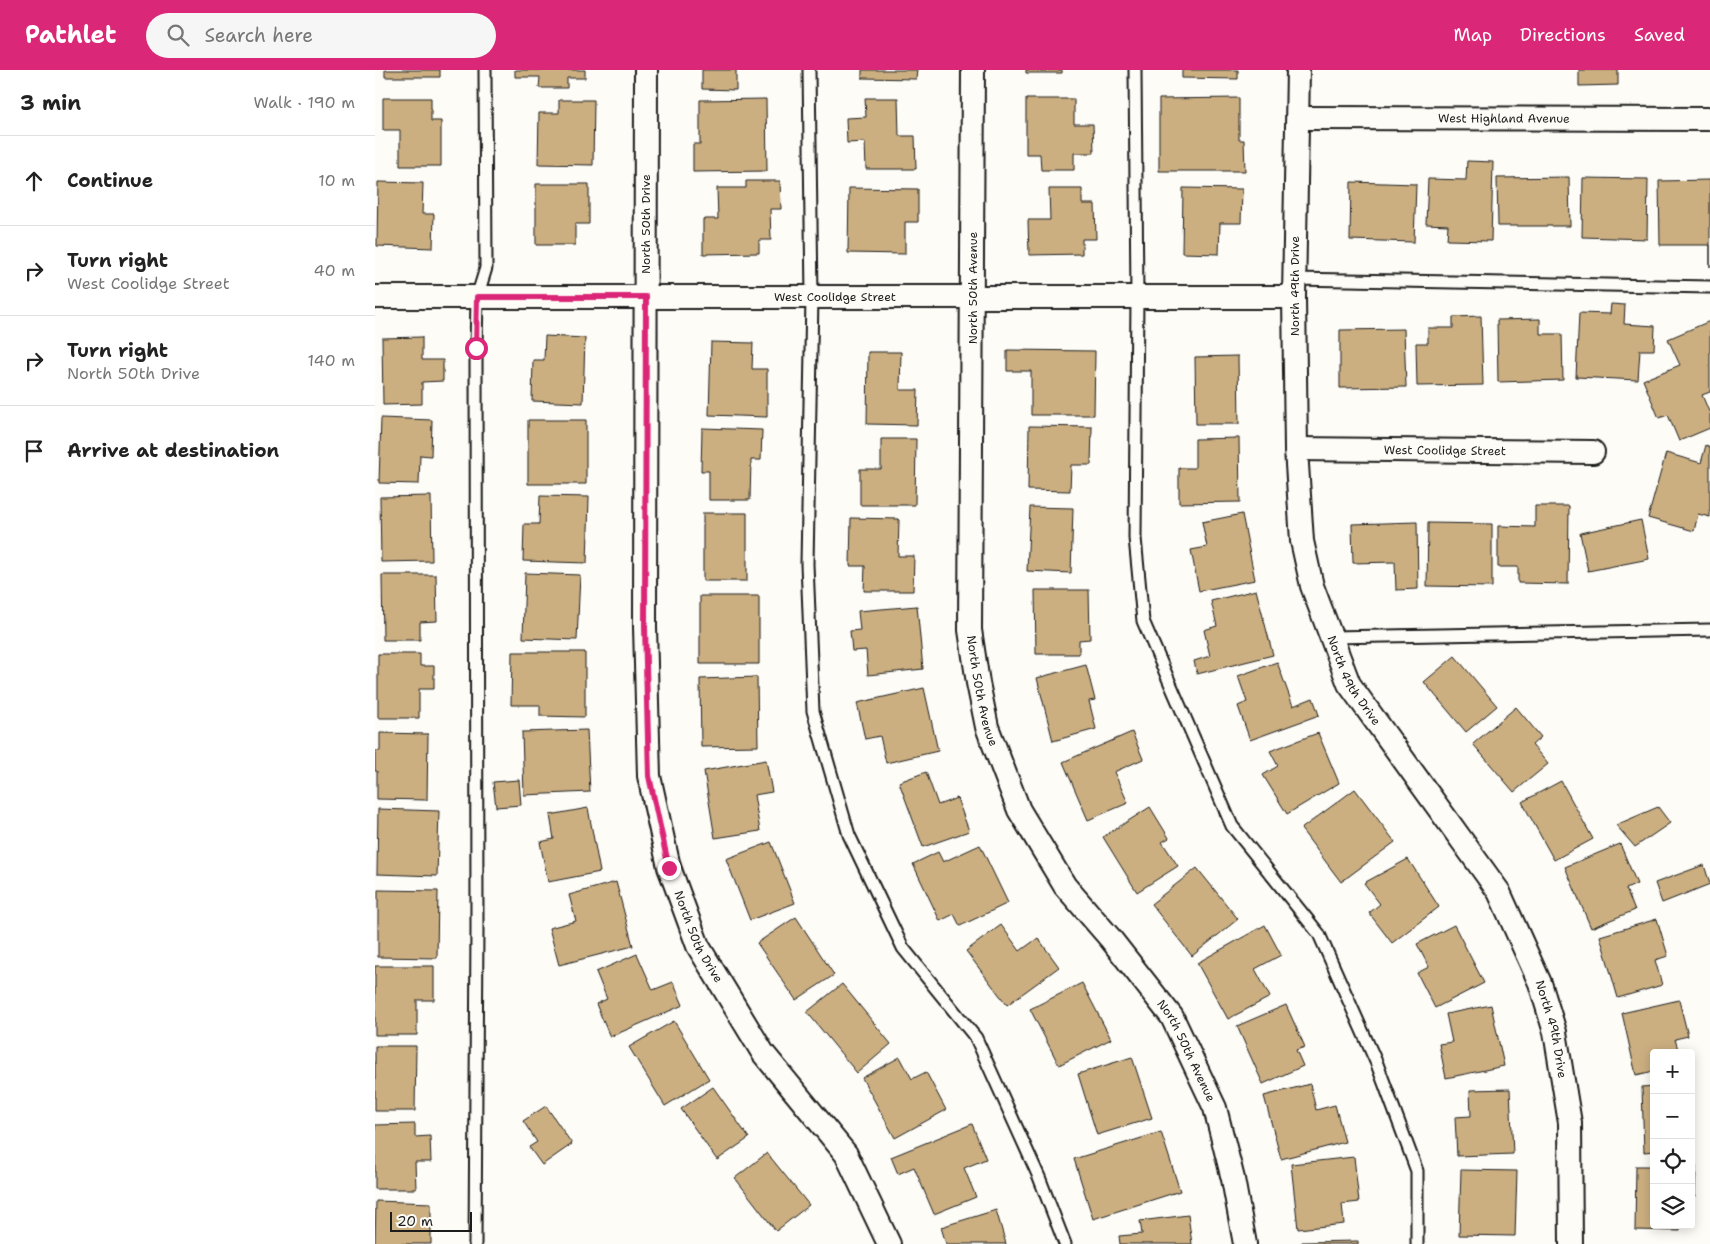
<!DOCTYPE html>
<meta charset="utf-8">
<style>
:root{--surface:#fff;--page:#f6f6f6;--text:#222;--muted:#767676;--line:#e0e0e0;--accent:#db2777}
body{margin:0;font-family:"Shantell Sans",sans-serif;background:var(--page);color:var(--text)}
.controls{position:absolute;right:15px;bottom:15px;display:grid;overflow:hidden;border-radius:5px;box-shadow:0 2px 12px #0003}
.controls button{width:45px;height:45px;display:grid;place-items:center;padding:0;border:0;border-bottom:1px solid var(--line);background:var(--surface);color:var(--text);font:25px sans-serif}
.scale{position:absolute;left:15px;bottom:12px;width:82px;box-sizing:border-box;padding-left:5px;border:2px solid #1c1c1c;border-top:0;font-size:14px;line-height:18px;white-space:nowrap;color:#1c1c1c;-webkit-text-stroke:4px #fdfcf7;paint-order:stroke}
.stop{position:absolute;width:15px;height:15px;margin:-11px;border:4px solid #db2777;border-radius:50%;background:#fff}
.stop.end{background:#db2777;border-color:#fff;box-shadow:0 1px 5px #0008}
.list{margin:0;padding:0;list-style:none}
h2{display:flex;justify-content:space-between;align-items:center;height:65px;margin:0;padding:0 20px;font-size:21px}
h2 small{font-size:16px;font-weight:400;color:var(--muted)}
.list li{display:grid;grid-template-columns:32px 1fr auto;gap:15px;align-items:center;box-sizing:border-box;height:90px;padding:0 20px;border-top:1px solid var(--line)}
.list b{display:block;font-size:19px;white-space:nowrap}
.list p{margin:0;font-size:16px;white-space:nowrap;color:var(--muted)}
.list em{font-size:16px;font-style:normal;color:var(--muted)}
.icon{flex:none;width:28px;height:28px;fill:none;stroke:currentColor;stroke-width:2;stroke-linecap:round;stroke-linejoin:round}
.map{position:relative;flex:none;width:1335px;height:1174px;overflow:hidden}
header{display:flex;align-items:center;gap:30px;box-sizing:border-box;height:70px;padding:0 25px;background:var(--accent);color:#fff}
header strong{font-size:24px}
nav{display:flex;gap:28px;margin-inline-start:auto;font-size:18px}
.search{width:350px;height:45px;background:var(--page);display:flex;align-items:center;gap:12px;box-sizing:border-box;padding:0 18px;border-radius:28px;color:var(--muted);font-size:19px}
main{display:flex}
aside{flex:1;background:var(--surface)}
.map>svg:first-child{display:block}
.building{fill:#ccaf81;stroke:#1c1c1c}
.lines{fill:none;stroke-linecap:round;stroke-linejoin:round}
.lane-casing{stroke:#1c1c1c;stroke-width:15}
.street-casing{stroke:#1c1c1c;stroke-width:26}
.lane{stroke:#fdfcf7;stroke-width:11}
.street{stroke:#fdfcf7;stroke-width:22}
.route{stroke:#db2777;stroke-width:6}
.labels{text-anchor:middle;stroke-width:4;stroke-linejoin:round;paint-order:stroke}
.street-label{font-size:12px;fill:#1c1c1c;stroke:#fdfcf7}
</style>
<header>
<strong>Pathlet</strong>
<div class="search"><svg class="icon" aria-label="search" viewBox="0 0 24 24"><circle cx="10" cy="10" r="6"/><path d="M15 15l6 6"/></svg>Search here</div>
<nav><a>Map</a><a>Directions</a><a>Saved</a></nav>
</header>
<main>
<aside>
<h2>3 min<small>Walk · 190 m</small></h2>
<ul class="list">
<li><svg class="icon" aria-label="ahead" viewBox="0 0 24 24"><path d="M12 20V5M6 11l6-6 6 6"/></svg><div><b>Continue</b></div><em>10 m</em></li>
<li><svg class="icon" aria-label="right" viewBox="0 0 24 24"><path d="M7 20v-9h11M14 6l5 5-5 5"/></svg><div><b>Turn right</b><p>West Coolidge Street</p></div><em>40 m</em></li>
<li><svg class="icon" aria-label="right" viewBox="0 0 24 24"><path d="M7 20v-9h11M14 6l5 5-5 5"/></svg><div><b>Turn right</b><p>North 50th Drive</p></div><em>140 m</em></li>
<li><svg class="icon" aria-label="arrive" viewBox="0 0 24 24"><path d="M6 21V4h12l-3 4 3 4H6"/></svg><div><b>Arrive at destination</b></div></li>
</ul>
</aside>
<div class="map">
<svg width="1335" height="1174" viewBox="0 0 1335 1174">
<rect width="100%" height="100%" fill="#fdfcf7"/>
<filter id="ink" filterUnits="userSpaceOnUse"><feTurbulence type="fractalNoise" baseFrequency=".02" numOctaves="2"/><feDisplacementMap in="SourceGraphic" scale="10" xChannelSelector="R" yChannelSelector="G"/><feConvolveMatrix kernelMatrix="1 2 1 2 8 2 1 2 1" color-interpolation-filters="sRGB"/></filter>
<g filter="url(#ink)">
<path class="building" d="M10,0h55v7h-55z
M140,0h70v8h-18v10h-28l1,-11h-25z
M327,0h34v20l-34,-1z
M487,0h55l-1,9 -54,-1z
M651,0h36v3h-36z
M807,0h56v9l-56,-1z
M1204,0h39v15l-39,1z
M8,28h48v23h10v45h-41v-36h-17z
M490,28h33l1,38h16l1,33h-50l-1,-27 -18,1 -1,-25 20,-1z
M864,28v42h5l1,31h-86v-72z
M391,29l1,72 -74,1v-28h7v-44z
M651,29h48v25h19l1,29h-20v17h-33l-1,-16h-14z
M184,30h35l-1,65 -55,-1 1,-51h20z
M1092,91l26,1 -2,79 -44,-1 1,-15 -22,-1 2,-45 38,1z
M1194,107l1,49h-72l-1,-48z
M1208,108l65,1 -1,60 -65,-2z
M1335,110v87v-22h-50l-1,-64z
M371,111h34l1,28h-11l1,31h-12v13l-56,1v-35h15l-1,-31h29z
M3,112l45,1 -1,31h12l-1,34 -56,-2z
M976,112l65,2 -2,58 -64,-2z
M161,114h53v40h-14v21h-39z
M474,118l69,1v33h-13v32l-57,-1z
M808,118l59,1 -1,34h-21l-1,31 -37,-1z
M674,119h33v15h13l1,35h-14v15l-53,1 -1,-35h22z
M1236,234l14,1 -1,19 31,2 -1,24h-14l-2,30 -62,-3 3,-64 31,1z
M1106,246l2,69 -66,1 -1,-43h12v-15h25v-11z
M1165,249v15h22l1,46 -65,2 -1,-62z
M1335,251v71l-8,3 8,19v14l-31,13 -11,-26 -9,3 -16,-38 37,-15 -12,-26z
M1029,259l2,58 -66,1v-58z
M170,266l40,2 -2,65 -51,-2 1,-41h11z
M47,267v23h21v21l-21,1v22l-39,1 -1,-67z
M336,272l42,1 -1,26h15v48l-58,-2z
M632,280l88,1 -1,64h-63v-44h-24z
M493,282h33l-1,38h18l-1,35 -50,-1z
M863,286l1,68h-43l-1,-67z
M6,348l51,2 -1,36 -11,-1 -1,29 -40,-1z
M153,350h58v64h-58z
M654,356l63,1 -1,38h-20l-1,26 -42,-1z
M327,358l60,2 -1,30h-10l-1,40h-41v-29h-8z
M864,368l1,64 -61,1v-35h16v-29z
M506,369h35l-1,66h-55v-36h21z
M1331,375l4,2v70l-12,-3 -4,17 -46,-13 18,-65 35,10z
M56,426l1,65 -51,1 -1,-65z
M165,426l49,1 -2,66 -64,-2 1,-37h15z
M1160,436h34l-1,78 -50,-1v-16h-20v-41l37,1z
M655,437l43,1 -2,65 -44,-2z
M328,443h44v68h-44z
M867,444l13,66 -56,11 -8,-41 16,-3 -5,-25z
M476,448l48,1 -1,37h16l-1,35h-49l1,-25h-15z
M1266,450l8,39 -61,12 -8,-38z
M1042,452l1,67 -22,1 -1,-28 -42,1 -1,-39z
M1053,453l64,1v63l-65,-1z
M150,503l55,2 -3,65 -54,-2z
M7,505h54l1,46 -17,1v18h-37z
M660,520h54l1,49 -11,1v14h-43z
M881,520l17,65 -76,19 -3,-13 16,-5 -6,-26 13,-4 -6,-25z
M325,526h59v68h-59z
M542,536l6,63 -55,6 -2,-25 -14,1 -2,-20 10,-1 -2,-19z
M137,582h73v65l-45,-1v-11h-29z
M3,584h42v12h14v23h-15v29h-41z
M1080,586l42,50 -31,26 -42,-50z
M902,592l16,44 20,-8 6,17 -69,25 -12,-34 9,-4 -9,-26z
M711,595l9,35 -6,1 7,28 -43,12 -16,-63z
M382,607l1,69 -57,1 -1,-68z
M549,618l14,63 -52,12 -6,-27 -15,3 -8,-36z
M1141,637l25,30 -9,8 16,19 -34,28 -41,-48z
M212,660l3,62 -66,3 -2,-63z
M757,662l11,27 -29,13 14,31 -40,17 -25,-58z
M5,663l48,1 -1,66 -50,-1v-28h-2v-20h5z
M943,663l21,50 -52,31 -24,-39 15,-9 -8,-15z
M391,690l6,32 -18,3 6,36 -45,7 -11,-67z
M551,702l12,33 19,-7 12,33 -46,16 -24,-65z
M144,710l2,25 -25,2 -3,-25z
M1186,711l32,58 -39,21 -32,-58z
M980,719l40,53 -54,40 -40,-53z
M775,737l19,31 -7,4 16,24 -41,26 -34,-55z
M1283,737l12,16 -35,24 -19,-22z
M213,738l12,64 -52,10 -8,-40 14,-3 -4,-24z
M3,739l61,2 -2,65 -60,-2z
M396,772l24,61 -45,17 -24,-61z
M1245,774l17,40 -11,5 9,21 -44,18 -26,-61z
M605,775l28,58 -48,23 -6,-12 -14,7 -27,-57 25,-12 5,10z
M1033,789l31,48 -47,36 -23,-30 11,-9 -16,-21z
M1329,795l6,19 -48,19 -7,-20z
M822,798l41,51 -46,37 -41,-52z
M241,812l17,64 -74,19 -10,-37 27,-7 -7,-26z
M3,820l60,1 -1,67 -59,-1z
M421,847l38,58 -38,25 -39,-57z
M1282,849l11,37 -13,4 7,25 -44,13 -18,-62z
M626,855l19,26 18,-13 21,29 -52,38 -41,-54z
M890,855l16,30 -26,14 15,28 -42,22 -31,-56z
M1079,855l30,58 -49,25 -18,-35 12,-6 -12,-23z
M262,884l16,36 20,-8 10,23 -73,32 -14,-33 11,-5 -11,-27z
M0,896h59v34h-17v35h-42z
M707,913l29,56 -52,26 -29,-56z
M467,914l49,60 -34,29 -50,-61z
M1304,930l9,36 -13,3 4,14h-25v18l-18,4 -14,-62z
M911,935l19,42 -9,3 7,16 -40,18 -26,-58z
M1116,935l13,61 -58,12 -7,-34 13,-2 -6,-28z
M299,951l35,58 -44,27 -36,-59z
M0,976h41l-1,65h-40z
M525,987l12,22 14,-7 20,38 -51,28 -33,-60z
M757,987l20,61 -55,17 -19,-61z
M935,1014l6,26 19,-5 10,37 -64,17 -17,-63z
M1279,1016v65l-10,1 -2,-65z
M338,1017l36,51 -32,22 -36,-51z
M1135,1019l3,65 -56,2 -2,-39 16,-1 -1,-26z
M171,1036l26,38 -30,21 -13,-18 8,-5 -14,-21z
M40,1054v13l15,-1 1,26h-16l1,27h-41v-64z
M597,1054l14,35 -22,9 12,29 -42,17 -20,-47 -16,7 -7,-17z
M786,1062l19,59 -87,28 -19,-60z
M392,1083l42,52 -33,26 -41,-53z
M979,1087l5,45 -17,2 2,20 -46,5 -7,-65z
M1261,1096h18v59h26v6l-45,-1z
M1316,1096h5l-1,30h-4z
M1086,1100l56,1 -2,65 -56,-1z
M1,1131l55,2v41h-56z
M621,1140l10,34h-60l-5,-17z
M813,1145l4,29h-72l-1,-8 23,-2 -2,-13z
M983,1171v3h-56v-2z"/>
<g class="lines">
<g class="lane-casing">
<path id="lane" d="M434,0l3,227 -5,267 6,147 36,124 54,113 73,90 63,139 26,67
M760,0l2,227 -2,241 8,83 89,205 87,108 58,130 40,107v73
M919,209l416,8
M957,567l378,-7
M100,1174l2,-316 -1,-580 1,-51 9,-29 -1,-198"/>
</g>
<g class="street-casing">
<g id="street">
<path id="s1" d="M271,0l-1,557 4,149 20,91 29,79 65,107 83,101 43,90"/>
<path id="s2" d="M598,0l-3,560 8,53 9,44 32,83 46,76 45,52 62,79 43,91 18,71 12,65"/>
<path id="s3" d="M923,0l-4,227 2,152 6,92 10,45 37,98 150,208 41,91 15,49 15,91 1,121"/>
<path id="s4" d="M923,48l412,1"/>
<path id="s5" d="M0,227h919"/>
<path id="s6" d="M921,379l297,3"/>
</g>
</g>
<use href="#lane" class="lane"/>
<use href="#street" class="street"/>
</g>
</g>
<g class="lines" filter="url(#ink)">
<path class="route" d="M101,278l1,-51h169l-1,330 4,149 20,92"/>
</g>
<g class="labels">
<g class="street-label">
<text dy="4" stroke="none"><textPath href="#s4" startOffset="206">West Highland Avenue</textPath></text>
<text transform="translate(271 154) rotate(-90)" y="4">North 50th Drive</text>
<text transform="translate(920 216) rotate(-90)" y="4">North 49th Drive</text>
<text transform="translate(598 218) rotate(-90)" y="4">North 50th Avenue</text>
<text dy="4" stroke="none"><textPath href="#s5" startOffset="460">West Coolidge Street</textPath></text>
<text dy="4" stroke="none"><textPath href="#s6" startOffset="149">West Coolidge Street</textPath></text>
<text dy="4" stroke="none"><textPath href="#s3" startOffset="621">North 49th Drive</textPath></text>
<text dy="4" stroke="none"><textPath href="#s2" startOffset="622">North 50th Avenue</textPath></text>
<text dy="4" stroke="none"><textPath href="#s1" startOffset="875">North 50th Drive</textPath></text>
<text dy="4" stroke="none"><textPath href="#s3" startOffset="1026">North 49th Drive</textPath></text>
<text dy="4" stroke="none"><textPath href="#s2" startOffset="1042">North 50th Avenue</textPath></text>
</g>
</g>
</svg>
<div class="controls">
<button>+</button>
<button>−</button>
<button><svg class="icon" aria-label="locate" viewBox="0 0 24 24"><circle cx="12" cy="12" r="6"/><path d="M12 2v4M12 18v4M2 12h4M18 12h4"/></svg></button>
<button><svg class="icon" aria-label="layers" viewBox="0 0 24 24"><path d="M12 4l9 5-9 5-9-5zM3 14l9 5 9-5"/></svg></button>
</div>
<div class="scale">20 m</div>
<div class="stop" style="left:101px;top:278px"></div>
<div class="stop end" style="left:294px;top:798px"></div>
</div>
</main>
